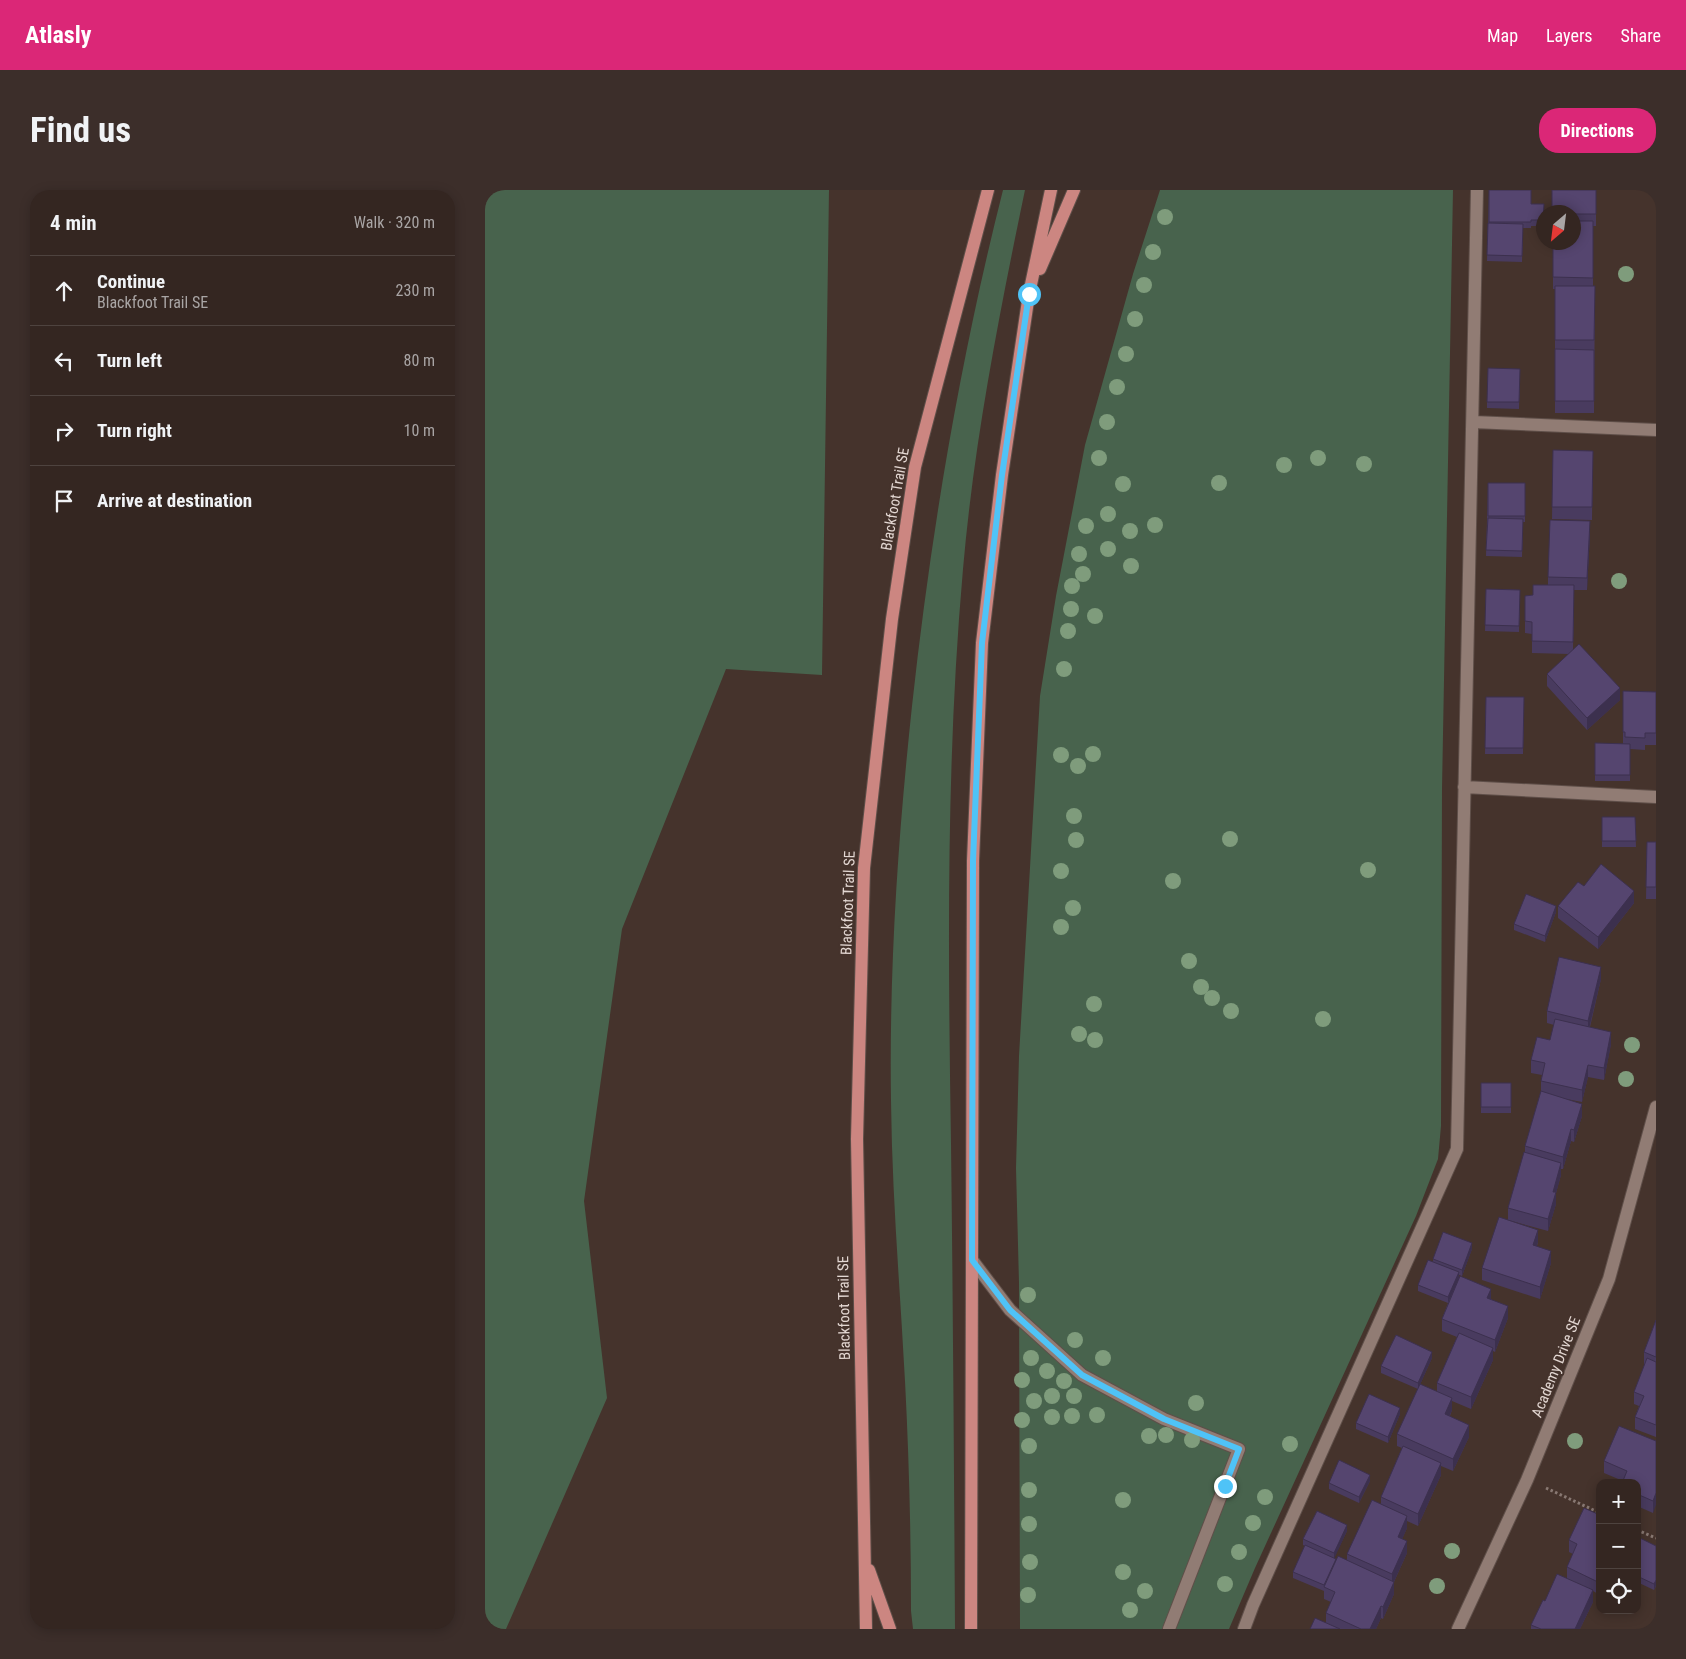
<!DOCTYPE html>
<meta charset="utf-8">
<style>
:root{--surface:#342621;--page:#3c2e2a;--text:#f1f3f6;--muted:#a9a5a5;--line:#4e433f;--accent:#db2777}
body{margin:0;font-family:"Roboto Condensed",sans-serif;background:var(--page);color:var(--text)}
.controls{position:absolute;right:15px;bottom:15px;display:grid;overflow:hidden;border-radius:10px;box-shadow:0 2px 12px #0003}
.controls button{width:45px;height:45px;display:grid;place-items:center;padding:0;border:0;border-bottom:1px solid var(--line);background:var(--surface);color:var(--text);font:25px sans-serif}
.compass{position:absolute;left:1051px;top:15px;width:45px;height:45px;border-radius:50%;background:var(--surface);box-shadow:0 2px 12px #0003;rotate:208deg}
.stop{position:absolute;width:15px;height:15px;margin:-11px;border:4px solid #4fc3f7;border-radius:50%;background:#fff}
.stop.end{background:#4fc3f7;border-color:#fff;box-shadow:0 1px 5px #0008}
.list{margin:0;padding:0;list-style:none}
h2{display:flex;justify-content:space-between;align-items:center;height:65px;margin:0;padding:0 20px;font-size:21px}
h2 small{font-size:16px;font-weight:400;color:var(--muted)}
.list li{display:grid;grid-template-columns:32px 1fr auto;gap:15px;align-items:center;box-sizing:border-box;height:70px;padding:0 20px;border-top:1px solid var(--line)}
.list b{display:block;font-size:19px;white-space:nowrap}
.list p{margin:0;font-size:16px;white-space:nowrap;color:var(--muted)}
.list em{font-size:16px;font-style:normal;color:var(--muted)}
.icon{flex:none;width:28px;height:28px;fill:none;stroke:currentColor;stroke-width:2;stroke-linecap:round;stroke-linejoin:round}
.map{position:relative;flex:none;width:1171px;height:1439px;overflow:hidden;border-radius:20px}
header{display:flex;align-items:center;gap:30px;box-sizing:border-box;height:70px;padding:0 25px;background:var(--accent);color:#fff}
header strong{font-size:24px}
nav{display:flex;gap:28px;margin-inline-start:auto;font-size:18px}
.intro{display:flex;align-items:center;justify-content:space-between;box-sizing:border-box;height:120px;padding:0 30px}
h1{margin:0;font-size:35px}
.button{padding:12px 22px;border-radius:20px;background:var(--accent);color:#fff;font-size:18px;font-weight:700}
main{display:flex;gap:30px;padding:0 30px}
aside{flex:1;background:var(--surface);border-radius:20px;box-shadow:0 2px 12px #0003}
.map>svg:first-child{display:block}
.green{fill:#48634d}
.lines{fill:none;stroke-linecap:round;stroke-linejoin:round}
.minor-casing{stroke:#5f4f49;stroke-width:14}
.major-casing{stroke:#5f4f49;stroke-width:14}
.path{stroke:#887872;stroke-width:3;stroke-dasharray:2.5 2.5;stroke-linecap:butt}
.minor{stroke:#917c74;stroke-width:12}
.major{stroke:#cc8681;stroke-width:12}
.tree{fill:#7f9c7c}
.wall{fill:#493b5f}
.shaded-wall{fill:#3c304e}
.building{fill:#55456f;stroke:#3c304e}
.route{stroke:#4fc3f7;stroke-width:6}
.labels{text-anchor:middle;stroke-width:4;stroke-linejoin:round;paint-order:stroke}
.street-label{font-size:15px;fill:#e3d7d2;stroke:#45332c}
</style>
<header>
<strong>Atlasly</strong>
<nav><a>Map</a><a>Layers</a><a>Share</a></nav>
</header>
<div class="intro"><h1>Find us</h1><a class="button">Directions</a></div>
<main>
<aside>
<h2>4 min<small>Walk · 320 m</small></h2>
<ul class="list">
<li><svg class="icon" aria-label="ahead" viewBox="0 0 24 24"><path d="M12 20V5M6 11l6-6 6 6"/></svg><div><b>Continue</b><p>Blackfoot Trail SE</p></div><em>230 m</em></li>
<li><svg class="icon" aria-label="left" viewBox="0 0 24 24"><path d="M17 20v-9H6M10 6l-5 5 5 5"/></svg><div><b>Turn left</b></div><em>80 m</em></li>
<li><svg class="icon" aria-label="right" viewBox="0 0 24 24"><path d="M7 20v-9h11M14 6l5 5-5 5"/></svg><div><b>Turn right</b></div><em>10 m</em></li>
<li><svg class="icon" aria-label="arrive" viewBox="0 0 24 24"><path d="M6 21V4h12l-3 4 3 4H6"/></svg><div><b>Arrive at destination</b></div></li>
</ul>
</aside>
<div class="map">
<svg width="1171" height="1439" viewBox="0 0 1171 1439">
<rect width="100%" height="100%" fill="#45332c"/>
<path class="green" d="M0,0h344l-7,485 -96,-6 -104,260 -38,272 23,197 -101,231h-21z
M518,0h22c-26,125 -51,252 -62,379 -17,191 -15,383 -12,574 2,162 3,324 4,486h-42l-2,-18c0,-77 -2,-153 -6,-230 -5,-93 -13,-186 -14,-280 -2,-132 7,-264 21,-395 19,-174 48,-346 91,-516z
M675,0h293l-11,599 -1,337 -3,33 -22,57 -161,352 -26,61h-209l-1,-346 -3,-115 3,-112 21,-360 16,-100 29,-151 48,-171z"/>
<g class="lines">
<g class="minor-casing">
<path id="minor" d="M988,232l183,8
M979,597l192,10
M487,1070l38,50 72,65 82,44 75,30 -70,180
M759,1439l9,-24 204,-456 20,-959
M973,1439l69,-149 82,-201 47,-172"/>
</g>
<g class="major-casing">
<path id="major" d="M555,79l34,-79
M384,1380l21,59
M381,1439l-9,-490 7,-271 28,-249 23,-152 73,-277
M486,1439l2,-768 9,-218 20,-168 27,-181 22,-104"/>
</g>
<path class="path" d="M1061,1298l54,25
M1152,1340l19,8"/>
<use href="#minor" class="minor"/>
<use href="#major" class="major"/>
</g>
<g class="tree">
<circle cx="680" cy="27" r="8"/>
<circle cx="668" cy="62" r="8"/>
<circle cx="1141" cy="84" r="8"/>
<circle cx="659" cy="95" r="8"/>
<circle cx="650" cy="129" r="8"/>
<circle cx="641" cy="164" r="8"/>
<circle cx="632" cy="197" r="8"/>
<circle cx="622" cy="232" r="8"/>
<circle cx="614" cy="268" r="8"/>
<circle cx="833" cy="268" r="8"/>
<circle cx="879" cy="274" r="8"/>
<circle cx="799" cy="275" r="8"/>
<circle cx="734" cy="293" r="8"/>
<circle cx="638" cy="294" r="8"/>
<circle cx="623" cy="324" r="8"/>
<circle cx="670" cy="335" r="8"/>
<circle cx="601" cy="336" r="8"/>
<circle cx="645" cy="341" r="8"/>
<circle cx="623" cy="359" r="8"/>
<circle cx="594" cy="364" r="8"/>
<circle cx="646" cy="376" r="8"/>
<circle cx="598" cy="384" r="8"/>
<circle cx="1134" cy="391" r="8"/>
<circle cx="587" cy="396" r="8"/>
<circle cx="586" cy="419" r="8"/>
<circle cx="610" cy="426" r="8"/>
<circle cx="583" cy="441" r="8"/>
<circle cx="579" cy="479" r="8"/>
<circle cx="608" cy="564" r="8"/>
<circle cx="576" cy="565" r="8"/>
<circle cx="593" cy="576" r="8"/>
<circle cx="589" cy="626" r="8"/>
<circle cx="745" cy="649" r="8"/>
<circle cx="591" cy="650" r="8"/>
<circle cx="883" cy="680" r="8"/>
<circle cx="576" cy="681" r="8"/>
<circle cx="688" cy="691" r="8"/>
<circle cx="588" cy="718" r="8"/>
<circle cx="576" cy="737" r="8"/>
<circle cx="704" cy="771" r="8"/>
<circle cx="716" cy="797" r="8"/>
<circle cx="727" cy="808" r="8"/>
<circle cx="609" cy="814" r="8"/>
<circle cx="746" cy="821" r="8"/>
<circle cx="838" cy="829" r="8"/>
<circle cx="594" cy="844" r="8"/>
<circle cx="610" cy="850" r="8"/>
<circle cx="1147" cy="855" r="8"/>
<circle cx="1141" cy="889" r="8"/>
<circle cx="543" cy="1105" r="8"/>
<circle cx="590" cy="1150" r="8"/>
<circle cx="546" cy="1168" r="8"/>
<circle cx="618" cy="1168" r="8"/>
<circle cx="562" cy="1181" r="8"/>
<circle cx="537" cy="1190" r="8"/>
<circle cx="579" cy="1191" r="8"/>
<circle cx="567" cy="1206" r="8"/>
<circle cx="589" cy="1206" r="8"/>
<circle cx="549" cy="1211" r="8"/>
<circle cx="711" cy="1213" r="8"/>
<circle cx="612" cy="1225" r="8"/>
<circle cx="587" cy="1226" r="8"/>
<circle cx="567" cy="1227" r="8"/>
<circle cx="537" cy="1230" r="8"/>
<circle cx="681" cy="1245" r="8"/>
<circle cx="664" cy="1246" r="8"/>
<circle cx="707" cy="1250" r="8"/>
<circle cx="1090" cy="1251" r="8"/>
<circle cx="805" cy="1254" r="8"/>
<circle cx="544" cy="1256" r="8"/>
<circle cx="544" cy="1300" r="8"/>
<circle cx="780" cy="1307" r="8"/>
<circle cx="638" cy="1310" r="8"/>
<circle cx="768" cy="1333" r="8"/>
<circle cx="544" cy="1334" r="8"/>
<circle cx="967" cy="1361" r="8"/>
<circle cx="754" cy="1362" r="8"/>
<circle cx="545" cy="1372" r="8"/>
<circle cx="638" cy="1382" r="8"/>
<circle cx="740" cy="1394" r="8"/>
<circle cx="952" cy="1396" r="8"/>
<circle cx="660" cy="1401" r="8"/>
<circle cx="543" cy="1405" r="8"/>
<circle cx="645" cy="1420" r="8"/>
</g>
<path class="wall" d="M1004,0l42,14h13l-1,22h-12v2h-8l-1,34 -35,-1z
M1111,0v36h-3v60h2l-1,127h-39v-124h-2v-47h20v-30z
M1035,179l-1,40 -32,-1v-6z
M1068,260l40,1 -1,69 -40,-1z
M1003,293h37v39h-2l-1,35 -36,-1z
M1105,343l-3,57h-13l-1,60 47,50 -33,30 -40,-44v-12l22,-20 -37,-1v-19l-7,-1v-37l8,-1 15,-10v-8z
M1001,399l34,1 -1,42 -34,-1z
M1138,501l33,1v53h-11v5l-15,-1v32h-35v-38l28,1z
M1001,507h38l-1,57h-38z
M1117,627h33l1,30h-34z
M1162,652h9v57h-10z
M1099,696l50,17 -36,46 -40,-31v-12z
M1071,722l-11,30 -31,-12v-6z
M1116,789l-11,48 21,17 -7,36 -16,-3 -6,25 -21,-4 21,18 -8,26 -3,-1 -8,28h-2v6l-5,18v11l-8,27 -40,-11v-12l17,-55v-7l16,-53v-12l1,-6 -11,-2v-13l19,-20 4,-15 -7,-2v-12z
M996,893h30v30h-30z
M1053,1052l-1,4 14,17 -11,36 -58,-19v-12z
M987,1059l-10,27 -3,-1v3l32,21 17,19 -13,34 -2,-1v9l-22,49 -19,-8v9l-2,6 19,21 -16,34 -12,-5v9l-23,51 -11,-5v7l-5,11 5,14 -13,29v12l-11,25 -2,-1 -5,11h-66l16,-6v-10l5,-11 -7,-3v-8l-31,-13v-6l12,-26 -2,-1v-6l44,-8 -13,27 2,3h11v-7l34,-50v-7l21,-49 -5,-2v-12l40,-43v-8l20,-46 -15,-6v-12l6,-16 -30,-12v-6l15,-23v-3z
M1171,1130v117l-21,-8v-12l4,-11 -5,-2v-12l11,-27 -1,-1v-12z
M947,1168l-14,31 -37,-16v-7z
M915,1224l-12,29 -32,-14v-6z
M1171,1251l-3,72 -16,-7v-23l-14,-2 -19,-8v-12z
M885,1291l-11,22 -30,-14v-6z
M1115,1325v80l-7,-4v11l-13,27h-49v-4l14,-24 22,-22v-12l6,-13 -4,-2v-12z
M1152,1348l19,8v40l-2,4 -17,-8z"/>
<path class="shaded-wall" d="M1105,331v12l-3,57v-12z
M1135,498v12l-33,30v-12z
M1149,701v12l-36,46v-12z
M1071,716v6l-11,30v-6z
M1116,777v12l-13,54v-12z
M1126,842v12l-7,36v-12z
M1103,875v12l-6,25v-12z
M1097,914v12l-8,26v-12z
M1086,939v12l-8,28v-12z
M1076,973v12l-5,18v11l-8,27v-12l5,-27z
M1053,1040v12l-5,15v-12z
M987,1053v6l-10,27v-6z
M1066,1061v12l-11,36v-12z
M974,1082v6l-11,25v-6z
M1006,1099v12l-4,-3z
M1023,1116v12l-13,34v-12z
M1008,1158v12l-22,49v-12z
M947,1162v6l-14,31v-6z
M967,1208v12l-7,16v-12z
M915,1218v6l-12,29v-6z
M984,1235v12l-16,34v-12z
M956,1273v12l-23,51v-12z
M885,1285v6l-11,22v-6z
M1171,1303v12l-3,8v-12z
M922,1326v12l-9,21v-12z
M862,1335v6l-13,28v-6z
M922,1351v12l-15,33v-12z
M1171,1390v6l-2,4v-6z
M909,1392v12l-11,25v-12z
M1108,1400v12l-13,27h-5z
M896,1416v12l-5,11h-6z"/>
<path class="building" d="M1004,0h42v14h13l-1,16h-12v2h-42z
M1067,0h44v24h-23v-2h-21z
M1088,31h20v57l-40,-1v-35h20z
M1003,33l35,1 -1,32 -35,-1z
M1070,96h40l-1,54h-39z
M1070,159l39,1v51h-39z
M1003,178l32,1 -1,33h-32z
M1068,260l40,1 -1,56h-40z
M1003,293h37v33h-37z
M1003,328l35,1 -1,32 -36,-1z
M1065,330l40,1 -3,57 -39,-1z
M1048,395h41l-1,57 -41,-1v-19l-7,-1v-25l8,-1z
M1001,399l34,1 -1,36 -34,-1z
M1094,454l41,44 -33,30 -40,-44z
M1138,501l33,1v41h-11v5l-20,-1v-5h-2z
M1001,507h38l-1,51h-38z
M1110,553l35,1v31h-35z
M1117,627h33l1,24h-34z
M1162,652h9v45h-10z
M1116,674l33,27 -36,46 -40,-31 20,-24 6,4z
M1041,704l30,12 -11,30 -31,-12z
M1074,767l42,10 -13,54 -41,-10z
M1070,829l56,13 -7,36 -16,-3 -6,25 -41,-9 4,-18 -14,-3 6,-23 13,3z
M996,893h30v24h-30z
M1056,901l41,13 -8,26 -3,-1 -8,28 -38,-11z
M1039,962l37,11 -8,29h3l-8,27 -40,-11z
M1014,1027l39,13 -5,15 18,6 -11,36 -58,-19z
M958,1042l29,11 -10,27 -29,-11z
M943,1070l31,12 -11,25 -30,-12z
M975,1086l31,13 -4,9 21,8 -13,34 -53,-21z
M1171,1130v37l-12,-5z
M974,1143l34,15 -22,49 -34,-14z
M911,1145l36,17 -14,31 -37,-17z
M1162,1168l9,4v63l-21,-8 9,-21 -10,-4z
M935,1194l32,14 -7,16 24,11 -16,34 -56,-25z
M884,1204l31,14 -12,29 -32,-14z
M1134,1236l37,15v52l-3,8 -16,-7v-11h-15l5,-12 -23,-10z
M918,1256l38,17 -23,51 -37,-17z
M854,1270l31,15 -11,22 -30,-14z
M887,1310l35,16 -9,21 9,4 -15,33 -45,-20z
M1099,1318l16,7v68l-33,-16 10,-23 -8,-4z
M832,1321l30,14 -13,28 -31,-14z
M1153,1347l18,9v34l-2,4 -17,-8z
M820,1355l31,14 -12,26 -31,-13z
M853,1366l56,26 -11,25 -2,-1 -11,23h-9l-35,-16 9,-21 -11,-5z
M1072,1384l36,16 -18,39h-34l-10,-4 12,-25 2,1z
M830,1428l25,11h-30z"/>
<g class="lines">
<path class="route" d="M544,104l-27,181 -20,168 -9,218 -1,399 38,50 72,65 82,44 75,30 -14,37"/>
</g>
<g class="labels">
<g class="street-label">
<text transform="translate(410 309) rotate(-80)" y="5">Blackfoot Trail SE</text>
<text transform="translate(363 713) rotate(-88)" y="5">Blackfoot Trail SE</text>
<text transform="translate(359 1118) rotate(-91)" y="5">Blackfoot Trail SE</text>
<text transform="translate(1071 1177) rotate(-68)" y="5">Academy Drive SE</text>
</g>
</g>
</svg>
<div class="controls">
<button>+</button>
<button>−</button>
<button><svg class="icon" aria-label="locate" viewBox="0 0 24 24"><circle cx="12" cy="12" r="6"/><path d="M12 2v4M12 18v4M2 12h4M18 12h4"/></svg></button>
</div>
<svg class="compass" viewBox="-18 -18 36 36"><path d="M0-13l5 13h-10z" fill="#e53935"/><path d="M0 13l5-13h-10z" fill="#a9a5a5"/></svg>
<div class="stop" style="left:544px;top:104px"></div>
<div class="stop end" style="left:740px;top:1296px"></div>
</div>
</main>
